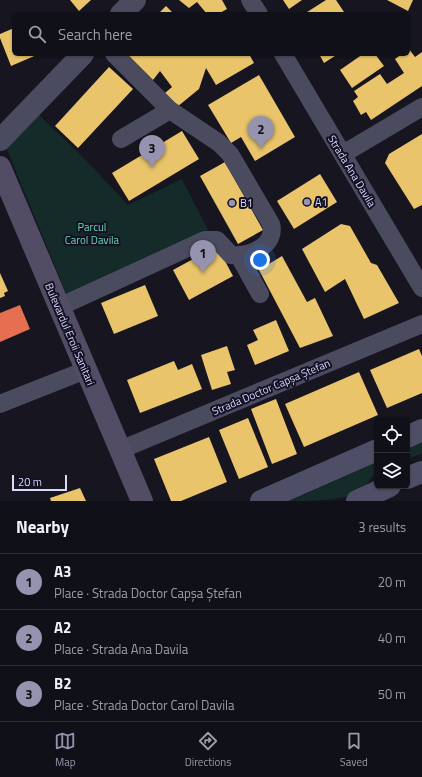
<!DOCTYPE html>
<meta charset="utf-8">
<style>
:root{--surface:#101018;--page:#1e1e25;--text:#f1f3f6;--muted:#9c9da2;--line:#303037;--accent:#9593af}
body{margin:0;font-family:"Titillium Web",sans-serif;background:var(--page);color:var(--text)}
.controls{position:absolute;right:12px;bottom:12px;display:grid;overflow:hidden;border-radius:6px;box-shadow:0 1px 3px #0004}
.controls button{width:36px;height:36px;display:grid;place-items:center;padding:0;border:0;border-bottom:1px solid var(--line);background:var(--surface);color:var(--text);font:20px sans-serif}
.scale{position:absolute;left:12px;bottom:10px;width:55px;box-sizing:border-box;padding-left:4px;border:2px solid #d9d7fc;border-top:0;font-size:11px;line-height:14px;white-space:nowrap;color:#d9d7fc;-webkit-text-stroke:3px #131124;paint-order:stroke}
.you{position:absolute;left:260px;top:260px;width:14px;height:14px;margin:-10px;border:3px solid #fff;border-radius:50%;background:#1a73e8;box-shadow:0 0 0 6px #1a73e833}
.badge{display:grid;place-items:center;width:26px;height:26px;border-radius:50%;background:var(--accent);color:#111;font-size:13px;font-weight:700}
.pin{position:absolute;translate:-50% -33px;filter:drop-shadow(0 1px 2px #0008)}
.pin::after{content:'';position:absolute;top:21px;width:14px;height:12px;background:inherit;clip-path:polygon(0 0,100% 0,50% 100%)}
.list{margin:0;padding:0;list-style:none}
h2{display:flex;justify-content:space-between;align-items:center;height:52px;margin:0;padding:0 16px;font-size:17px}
h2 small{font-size:13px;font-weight:400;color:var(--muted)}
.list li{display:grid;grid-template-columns:26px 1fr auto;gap:12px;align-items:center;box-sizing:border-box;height:56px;padding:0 16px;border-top:1px solid var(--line)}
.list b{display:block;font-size:15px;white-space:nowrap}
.list p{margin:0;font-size:13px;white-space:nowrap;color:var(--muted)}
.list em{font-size:13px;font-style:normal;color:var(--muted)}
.icon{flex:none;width:22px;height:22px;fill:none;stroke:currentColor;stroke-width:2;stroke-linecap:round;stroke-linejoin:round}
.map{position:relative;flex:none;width:422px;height:501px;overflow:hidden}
.search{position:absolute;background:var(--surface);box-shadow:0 1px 3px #0004;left:12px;right:12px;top:12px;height:44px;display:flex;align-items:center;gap:10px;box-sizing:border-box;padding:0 14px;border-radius:6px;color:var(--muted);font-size:15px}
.sheet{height:220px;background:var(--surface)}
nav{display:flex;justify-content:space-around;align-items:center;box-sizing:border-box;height:56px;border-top:1px solid var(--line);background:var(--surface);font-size:11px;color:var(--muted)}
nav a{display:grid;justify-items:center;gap:2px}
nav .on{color:var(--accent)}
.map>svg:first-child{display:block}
.green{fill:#142b2a}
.homes{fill:#e9c46a}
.shops{fill:#e76f51}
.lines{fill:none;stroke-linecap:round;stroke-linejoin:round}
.minor{stroke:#4b4b60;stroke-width:18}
.tertiary{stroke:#4b4b60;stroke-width:22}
.secondary{stroke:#4e4f66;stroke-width:22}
.primary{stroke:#524c64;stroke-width:22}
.poi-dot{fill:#9593af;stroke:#131124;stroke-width:1.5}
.labels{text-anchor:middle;stroke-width:4;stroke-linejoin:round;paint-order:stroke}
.street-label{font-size:11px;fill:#d9d7fc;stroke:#131124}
.poi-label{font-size:11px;fill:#d9d7fc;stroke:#131124;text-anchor:start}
.park-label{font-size:11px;fill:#69d6b4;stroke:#131124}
</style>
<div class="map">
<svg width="422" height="501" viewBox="0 0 422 501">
<rect width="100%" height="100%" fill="#161520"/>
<path class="green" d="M38,114l49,47 41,44 54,-26 26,51 -141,65 -62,-150z
M422,442v11l-15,7v-11z
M377,462v11c-8,4 -8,11 -14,16 -15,12 -52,12 -73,12z"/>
<path class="homes" d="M70,0h21l-12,11z
M179,0h43l5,9 -9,5h-11l-10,-12 -8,6z
M283,0h19l-13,9z
M326,0h10l8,12 -3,2h-37z
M387,0h26l-5,11z
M166,6l8,8h-16z
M14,28v26h25l-28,12 -11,-28v-4z
M409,49l6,8 7,-5v34l-51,34 -5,-8 -5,3 -8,-14 5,-4 -4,-6 26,-17 7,10 17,-11 -9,-14 7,-5h6z
M127,54h122l5,9 -38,22 -10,-17 -7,21 -22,18 -12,-14 7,-6 -12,-16 -7,9z
M319,54h19l-14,9z
M363,54h12l9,12 -32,22 -12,-18z
M109,67l24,22 -55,59 -23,-22z
M259,75l36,62 -40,24 -14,-24 -10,6 -23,-38z
M182,131l17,28 -70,42 -17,-28z
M422,134v71l-8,4 -29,-46 4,-9z
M225,162l38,68 -25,14 -38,-68z
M320,174l17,28 -43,27 -17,-28z
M341,224l9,2 21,37 6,2 22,38 -35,16 -19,-40 -20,13 -23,-43z
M217,246l16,30 -44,24 -16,-30z
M282,256l25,46 8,-4 18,38 -33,12 -41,-78z
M0,273l8,18 -4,2 1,3 -5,2z
M145,285l13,31 -44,18 -13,-31z
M276,320l13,31 -34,14 -8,-20 11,-5 -5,-10z
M227,346l8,24 -8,2 4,12 -19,6 -11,-35z
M419,349l3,7v37l-35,15 -17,-38z
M174,361l4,9 14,-6 10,25 -62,24 -13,-33z
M359,372l19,43 -74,32 -19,-43z
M276,399l21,55 -25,10 -21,-55z
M248,418l20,49 -29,12 -20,-49z
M209,437l18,45 -46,19h-10l-17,-42z
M80,488l6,13h-35l-1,-3z"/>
<path class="shops" d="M20,305l10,24 -30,13v-29z"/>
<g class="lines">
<path class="minor" d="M250,0l9,14
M283,54l139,234
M121,139l49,-29
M343,154l79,-47
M239,256l21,38
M59,307l146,-67h12l14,15c19,2 46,-10 40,-31l-41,-70 -11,-11 -49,-33 -56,-56
M0,404l86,-34
M120,450l302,-126"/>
<path class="tertiary" d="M121,14l14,-14
M0,140l83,-86"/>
<path class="secondary" d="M407,437l15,-7
M407,478l15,-6
M261,501l116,-51
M357,501l33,-15"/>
<path class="primary" d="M0,167l142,334"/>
</g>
<g class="poi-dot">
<circle cx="307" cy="202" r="4"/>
<circle cx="232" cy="203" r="4"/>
</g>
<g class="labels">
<g class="street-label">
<text transform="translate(352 171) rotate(59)" y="4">Strada Ana Davila</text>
<text transform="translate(70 334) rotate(67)" y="4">Bulevardul Eroii Sanitari</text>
<text transform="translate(271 387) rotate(-23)" y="4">Strada Doctor Capșa Ștefan</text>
</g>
<g class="poi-label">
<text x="315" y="206">A1</text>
<text x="240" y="207">B1</text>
</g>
<g class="park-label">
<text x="92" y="231">Parcul<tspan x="92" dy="13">Carol Davila</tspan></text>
</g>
</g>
</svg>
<div class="controls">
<button><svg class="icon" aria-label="locate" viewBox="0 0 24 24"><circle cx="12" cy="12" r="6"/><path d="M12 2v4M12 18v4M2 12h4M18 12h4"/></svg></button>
<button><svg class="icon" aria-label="layers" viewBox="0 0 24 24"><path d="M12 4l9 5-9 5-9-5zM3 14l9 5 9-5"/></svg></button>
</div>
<div class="scale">20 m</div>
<div class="you"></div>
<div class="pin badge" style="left:203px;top:273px">1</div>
<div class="pin badge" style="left:261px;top:149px">2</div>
<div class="pin badge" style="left:152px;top:168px">3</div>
<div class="search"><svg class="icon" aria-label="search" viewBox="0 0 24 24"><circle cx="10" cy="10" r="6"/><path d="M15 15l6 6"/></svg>Search here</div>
</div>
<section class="sheet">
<h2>Nearby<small>3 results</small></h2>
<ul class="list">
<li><span class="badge">1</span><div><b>A3</b><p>Place · Strada Doctor Capșa Ștefan</p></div><em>20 m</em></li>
<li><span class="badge">2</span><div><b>A2</b><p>Place · Strada Ana Davila</p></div><em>40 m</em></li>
<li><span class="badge">3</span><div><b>B2</b><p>Place · Strada Doctor Carol Davila</p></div><em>50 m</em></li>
</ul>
</section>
<nav>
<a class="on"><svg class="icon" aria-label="map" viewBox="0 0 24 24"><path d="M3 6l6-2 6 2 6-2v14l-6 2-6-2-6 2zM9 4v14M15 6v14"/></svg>Map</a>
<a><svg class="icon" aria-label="directions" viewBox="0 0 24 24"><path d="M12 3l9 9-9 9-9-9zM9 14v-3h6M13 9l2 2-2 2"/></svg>Directions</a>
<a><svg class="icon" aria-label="saved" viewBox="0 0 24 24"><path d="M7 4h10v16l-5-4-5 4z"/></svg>Saved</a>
</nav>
